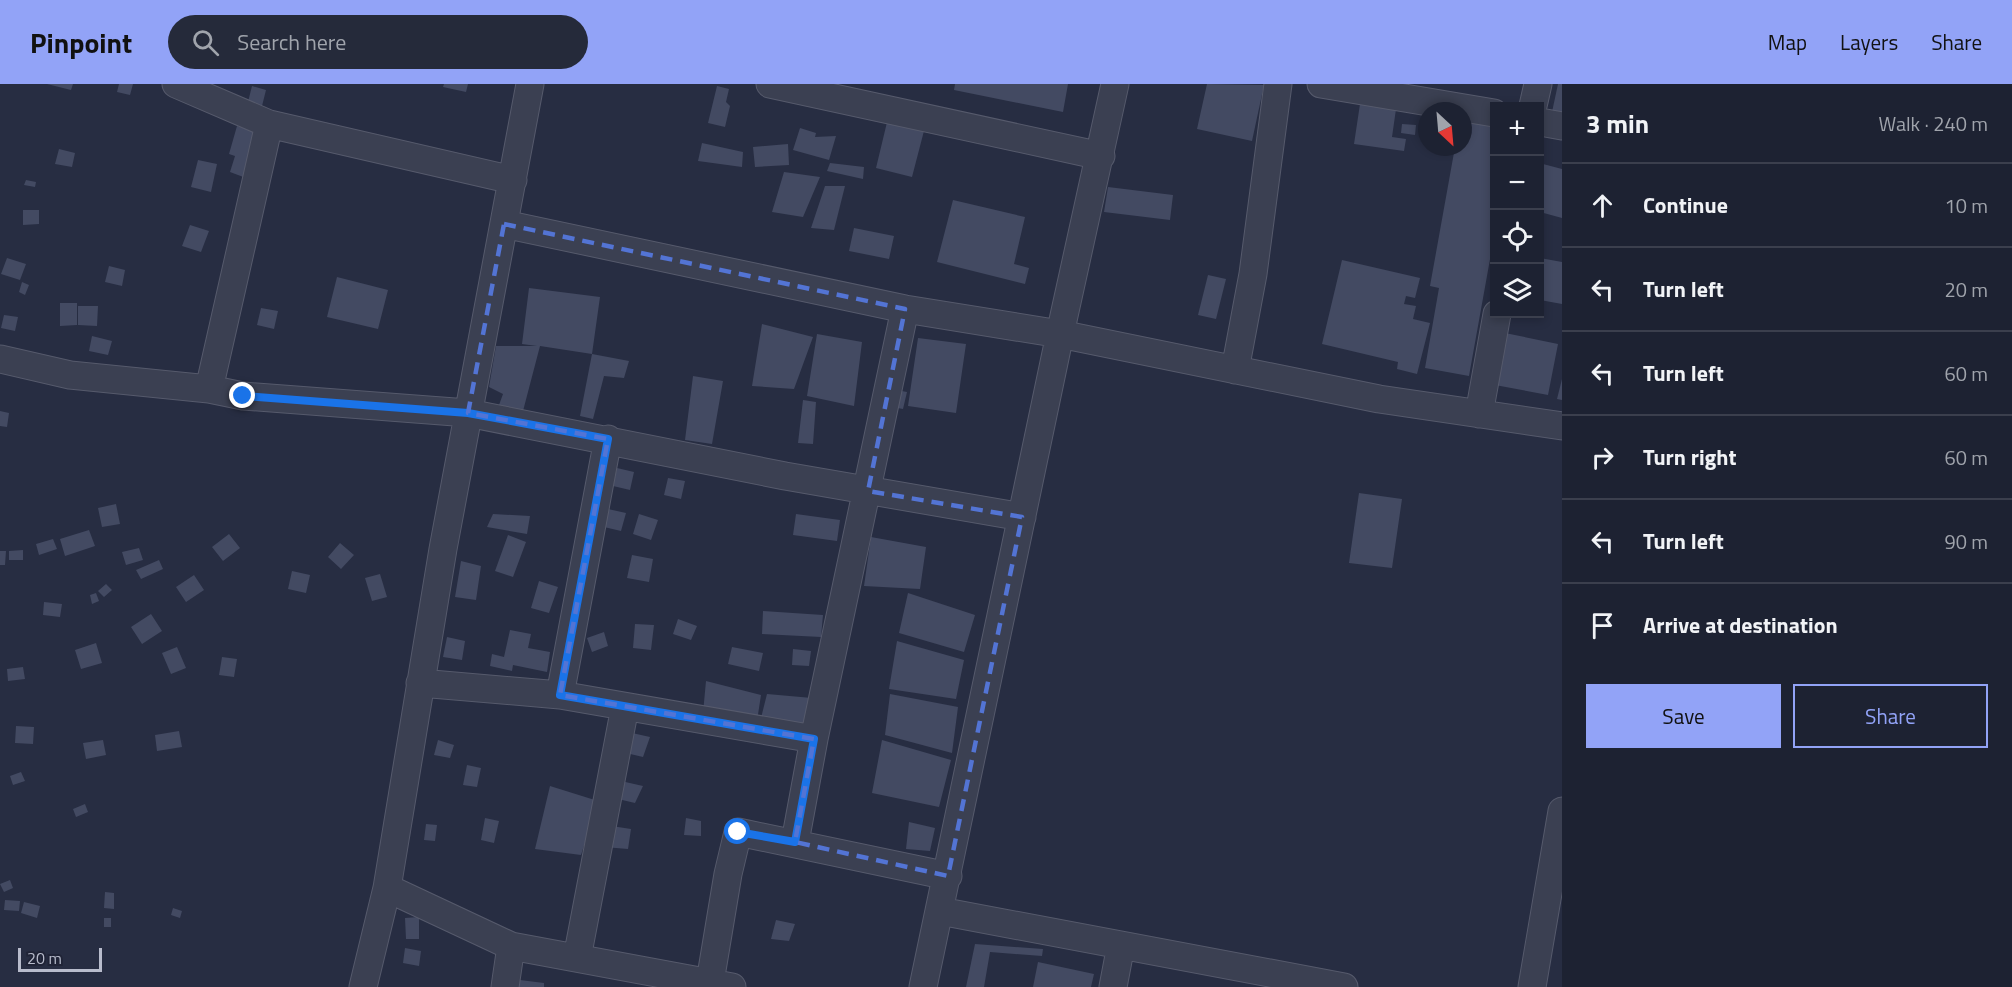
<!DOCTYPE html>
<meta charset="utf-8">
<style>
:root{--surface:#1d2232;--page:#252a3a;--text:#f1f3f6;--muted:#a0a4ac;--line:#3b3f4d;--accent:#92a3f7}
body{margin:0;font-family:"Titillium Web",sans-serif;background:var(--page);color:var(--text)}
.controls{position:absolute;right:18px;top:18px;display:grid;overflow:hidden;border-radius:0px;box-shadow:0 3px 9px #0003}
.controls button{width:54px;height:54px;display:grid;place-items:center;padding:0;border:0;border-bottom:2px solid var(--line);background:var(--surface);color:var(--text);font:30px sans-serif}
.compass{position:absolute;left:1418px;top:18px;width:54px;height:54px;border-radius:50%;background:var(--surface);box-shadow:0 3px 9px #0003;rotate:154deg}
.scale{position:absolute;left:18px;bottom:15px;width:84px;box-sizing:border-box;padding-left:6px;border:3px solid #b8bccc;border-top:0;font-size:16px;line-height:21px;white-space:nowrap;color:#b8bccc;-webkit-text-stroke:4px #202437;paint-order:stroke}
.stop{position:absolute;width:18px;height:18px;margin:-14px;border:4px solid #1a73e8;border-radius:50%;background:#fff}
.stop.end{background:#1a73e8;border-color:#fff;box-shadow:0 2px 6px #0008}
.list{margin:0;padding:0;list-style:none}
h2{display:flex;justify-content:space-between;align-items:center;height:78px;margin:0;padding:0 24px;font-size:26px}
h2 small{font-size:20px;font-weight:400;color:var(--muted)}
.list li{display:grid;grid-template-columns:39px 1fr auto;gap:18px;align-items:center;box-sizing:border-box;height:84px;padding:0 24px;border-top:2px solid var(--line)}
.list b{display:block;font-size:22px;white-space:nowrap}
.list em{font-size:20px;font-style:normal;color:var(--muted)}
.actions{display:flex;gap:12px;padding:18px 24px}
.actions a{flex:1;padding:14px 0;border:2px solid var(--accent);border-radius:0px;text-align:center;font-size:21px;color:var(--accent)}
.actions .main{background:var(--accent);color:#111}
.icon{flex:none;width:33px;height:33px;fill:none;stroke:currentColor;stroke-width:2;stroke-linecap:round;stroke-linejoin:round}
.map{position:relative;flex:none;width:1562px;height:903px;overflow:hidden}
header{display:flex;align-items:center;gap:36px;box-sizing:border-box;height:84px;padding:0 30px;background:var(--accent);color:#111}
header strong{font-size:28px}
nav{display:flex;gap:33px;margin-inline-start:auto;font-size:21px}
.search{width:420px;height:54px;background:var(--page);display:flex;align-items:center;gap:15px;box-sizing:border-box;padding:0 21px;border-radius:33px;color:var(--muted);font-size:22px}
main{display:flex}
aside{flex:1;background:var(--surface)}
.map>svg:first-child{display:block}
.building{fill:#434a62}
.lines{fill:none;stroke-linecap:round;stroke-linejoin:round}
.minor-casing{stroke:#565a6c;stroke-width:29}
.minor{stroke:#3b4052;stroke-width:27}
.route{stroke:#1a73e8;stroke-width:8}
.marked{fill:none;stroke:#5374d4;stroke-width:4.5;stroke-dasharray:12 8;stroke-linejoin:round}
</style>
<header>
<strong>Pinpoint</strong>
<div class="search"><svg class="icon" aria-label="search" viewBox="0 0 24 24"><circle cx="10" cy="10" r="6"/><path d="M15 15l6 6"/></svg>Search here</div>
<nav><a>Map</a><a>Layers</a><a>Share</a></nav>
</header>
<main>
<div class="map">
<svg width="1562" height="903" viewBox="0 0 1562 903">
<rect width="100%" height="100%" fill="#272d42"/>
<path class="building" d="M47,0h26l-2,6z
M119,0h14l-3,11 -13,-3z
M444,0h24l-2,8 -23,-5z
M955,0h113l-5,28 -109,-22z
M1207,0l57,1 -12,56 -55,-12z
M1558,0h4v30l-10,-2z
M252,2l14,4 -4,16 -14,-4z
M717,2l12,3 -3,13 4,4 -5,21 -17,-4z
M1360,20l36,5 -4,28 14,2 -2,12 -50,-7z
M1463,29l31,6v118l-25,139 -44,-8 14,-80 -9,-2 25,-139h8z
M888,34l37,9 -13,50 -36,-9z
M1402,40l14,1 -1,10 -14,-2z
M237,42l23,7 -14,45 -16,-6 5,-16 -6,-2z
M800,44l16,5 -1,4 21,-1 -7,24 -36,-10z
M702,59l41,9 -1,15 -44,-6z
M788,60l1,21 -34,2 -2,-20z
M59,65l16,4 -3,14 -17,-3z
M198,76l19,4 -6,28 -20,-5z
M830,79l34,4 -1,12 -36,-8z
M1543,80l19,5v49l-22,-6v-35z
M784,88l36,5 -17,40 -31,-5z
M26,96l10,2 -1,5 -11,-2z
M825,102h20l-11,44 -23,-2z
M1108,103l65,8 -3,25 -66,-8z
M953,116l72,17 -11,47 15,4 -4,16 -88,-22z
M23,126h16v14l-16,1z
M190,141l19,6 -8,21 -19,-6z
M854,144l40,8 -5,23 -40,-8z
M7,174l19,6 -6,16 -19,-6z
M1540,174l22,4v42l-22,-4z
M1342,176l78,18 -5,20 -9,-2 -2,8 12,2 -3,13 17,4 -13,51 -20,-5 1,-7 -76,-18z
M109,182l16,4 -3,16 -17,-4z
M1208,191l18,4 -10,40 -18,-4z
M337,193l51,13 -10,39 -51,-12z
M22,198l7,3 -4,10 -6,-3z
M529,204l71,9 -8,57 -52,-8 -17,65 -24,-6 4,-11 -14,-7 7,-41h41l-15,-2z
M60,219h17v22l-17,1z
M78,222h20l-1,20 -19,-1z
M261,224l17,3 -4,18 -17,-4z
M4,231l14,2 -3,14 -14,-3z
M762,240l51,13 -19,52 -42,-3z
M1505,249l53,11 -10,51 -53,-10z
M817,250l45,8 -8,64 -47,-10z
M92,252l20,5 -4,14 -19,-4z
M918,254l48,6 -10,69 -48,-7z
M592,270l37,7 -5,17 -20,-2 -11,43 -13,-3z
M693,292l30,5 -11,63 -27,-4z
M1562,295v21l-5,-1z
M891,305l16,3 -4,17 -16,-3z
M803,316l13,2 -3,42 -15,-1z
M0,327l9,2 -2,14 -7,-1z
M617,384l17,4 -4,18 -17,-4z
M668,394l17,3 -4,18 -17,-4z
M1359,409l43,6 -10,69 -43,-5z
M116,420l4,20 -18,3 -4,-19z
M608,425l18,4 -5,18 -17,-4z
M493,430l37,2 -3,18 -40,-7z
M639,430l19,6 -7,20 -18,-6z
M796,430l44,6 -3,21 -44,-6z
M89,446l6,16 -30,10 -5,-17z
M229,450l11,14 -17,13 -11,-14z
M508,451l18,7 -13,35 -18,-6z
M871,453l55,10 -6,42 -56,-3z
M53,455l4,10 -18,6 -3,-11z
M340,459l14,12 -13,14 -13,-12z
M139,464l4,12 -17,5 -4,-13z
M23,466v10h-14v-9z
M0,467h6l-1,14h-5z
M632,471l21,4 -4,23 -22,-4z
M159,476l4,9 -22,10 -5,-9z
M461,477l20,5 -5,34 -21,-3z
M292,487l18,4 -4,18 -18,-4z
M380,490l7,23 -15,4 -7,-23z
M194,491l10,15 -18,12 -10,-15z
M539,497l19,6 -9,26 -18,-5z
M106,500l6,6 -8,7 -6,-6z
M96,509l3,8 -7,3 -2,-9z
M908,509l67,22 -11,37 -65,-19z
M44,518l18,2 -2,13 -17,-2z
M763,527l60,4 -2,22 -59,-3z
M151,530l11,17 -20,13 -11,-17z
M678,535l19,7 -6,14 -18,-6z
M635,540l19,1 -3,25 -18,-2z
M510,546l21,4 -3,14 22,4 -3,20 -34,-7 -1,6 -22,-5 2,-12 12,3z
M604,548l4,14 -16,6 -5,-14z
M447,553l18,4 -3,19 -19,-3z
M897,557l67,19 -8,39 -67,-10z
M96,559l6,20 -21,6 -6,-19z
M177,563l9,21 -15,6 -9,-21z
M732,563l31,6 -4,18 -31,-7z
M793,565l18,2 -2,15 -17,-1z
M222,573l15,2 -3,18 -15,-2z
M23,583l2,12 -17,2 -1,-12z
M706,597l55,14 -4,26 -54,-8z
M767,610l45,4 -5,31 -47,-7z
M890,610l68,13 -6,46 -67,-18z
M16,642l18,1 -1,17 -18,-1z
M179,647l3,16 -25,4 -2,-16z
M632,649l18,4 -7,20 -17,-4z
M103,656l3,15 -20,4 -3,-16z
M438,656l16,5 -4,13 -16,-3z
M882,656l69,20 -12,47 -67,-14z
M467,681l14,3 -4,19 -14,-2z
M21,688l4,9 -12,4 -3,-9z
M621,697l22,5 -8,17 -17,-4z
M550,702l48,15 -17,54 -46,-6z
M85,720l3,8 -12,5 -3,-8z
M485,734l14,3 -5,22 -13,-3z
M686,734l15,3v15l-17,-1z
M909,738l26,6 -5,23 -24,-2z
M426,740l11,1 -2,16 -11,-1z
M605,741l26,4 -3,20 -24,-2z
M10,796l3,8 -9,4 -4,-8z
M105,808l9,1v16l-10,-1z
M5,816l15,1 -1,10 -15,-1z
M24,818l16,4 -3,12 -16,-5z
M173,824l9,3 -2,7 -9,-3z
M419,833v22h-13l-1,-21z
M104,834h7v9h-7z
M776,836l19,4 -6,17 -18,-2z
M975,860l68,5 -1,7 -52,-4 -6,35h-18z
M405,864l16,3 -2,15 -16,-3z
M1038,878l56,12 -3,13h-58z
M520,896l24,3v4h-25z"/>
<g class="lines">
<g class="minor-casing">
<path id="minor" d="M176,0l93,40 244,56
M770,0l331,72
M1321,0l173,29
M1533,22l5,-22
M1540,38l22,4
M504,140l401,85 155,25 319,65 183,27
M0,275l70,16 139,14 34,7 225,17 317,63 237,41
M1235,286l18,-96 25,-190
M209,305l60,-265
M1479,330l18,-100
M420,599l140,12 254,44
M560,611l48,-256
M795,758l19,-103 91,-430
M387,804l124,58 221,41
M940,827l404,76
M577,874l48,-251
M710,898l18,-108 10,-42 210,44
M363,903l24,-99 56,-339 87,-465
M505,903l6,-41
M923,903l137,-653 55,-250
M1113,903l8,-42
M1532,903l30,-176"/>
</g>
<use href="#minor" class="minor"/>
</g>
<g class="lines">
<path class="route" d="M243,312l225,17 140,26 -48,256 254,44 -19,103 -57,-10"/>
</g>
<path class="marked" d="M504,140l401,85 -37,182 154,26 -74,359 -153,-34 19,-103 -254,-44 48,-256 -140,-26z"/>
</svg>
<div class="controls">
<button>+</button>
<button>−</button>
<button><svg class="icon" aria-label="locate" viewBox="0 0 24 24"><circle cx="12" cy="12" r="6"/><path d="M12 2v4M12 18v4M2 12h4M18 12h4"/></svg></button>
<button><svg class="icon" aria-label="layers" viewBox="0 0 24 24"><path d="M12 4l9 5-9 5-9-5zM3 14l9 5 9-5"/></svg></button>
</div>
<svg class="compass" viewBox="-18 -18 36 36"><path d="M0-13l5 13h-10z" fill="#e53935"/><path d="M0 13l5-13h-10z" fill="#a0a4ac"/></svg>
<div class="scale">20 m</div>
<div class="stop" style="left:738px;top:748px"></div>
<div class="stop end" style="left:243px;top:312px"></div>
</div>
<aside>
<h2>3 min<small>Walk · 240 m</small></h2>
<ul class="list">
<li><svg class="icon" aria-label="ahead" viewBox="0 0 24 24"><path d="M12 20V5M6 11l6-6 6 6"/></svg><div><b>Continue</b></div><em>10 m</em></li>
<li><svg class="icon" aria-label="left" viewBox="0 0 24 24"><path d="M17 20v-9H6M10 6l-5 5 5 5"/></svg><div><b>Turn left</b></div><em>20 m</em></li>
<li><svg class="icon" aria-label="left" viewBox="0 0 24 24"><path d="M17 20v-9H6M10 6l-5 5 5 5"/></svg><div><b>Turn left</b></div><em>60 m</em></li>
<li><svg class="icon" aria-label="right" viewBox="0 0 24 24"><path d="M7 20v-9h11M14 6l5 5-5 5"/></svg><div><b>Turn right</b></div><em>60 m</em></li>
<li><svg class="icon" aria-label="left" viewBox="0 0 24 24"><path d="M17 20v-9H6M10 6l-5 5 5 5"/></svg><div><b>Turn left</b></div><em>90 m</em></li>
<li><svg class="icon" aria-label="arrive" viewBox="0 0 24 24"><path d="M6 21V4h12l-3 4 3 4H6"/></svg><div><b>Arrive at destination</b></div></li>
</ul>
<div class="actions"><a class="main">Save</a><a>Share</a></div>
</aside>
</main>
